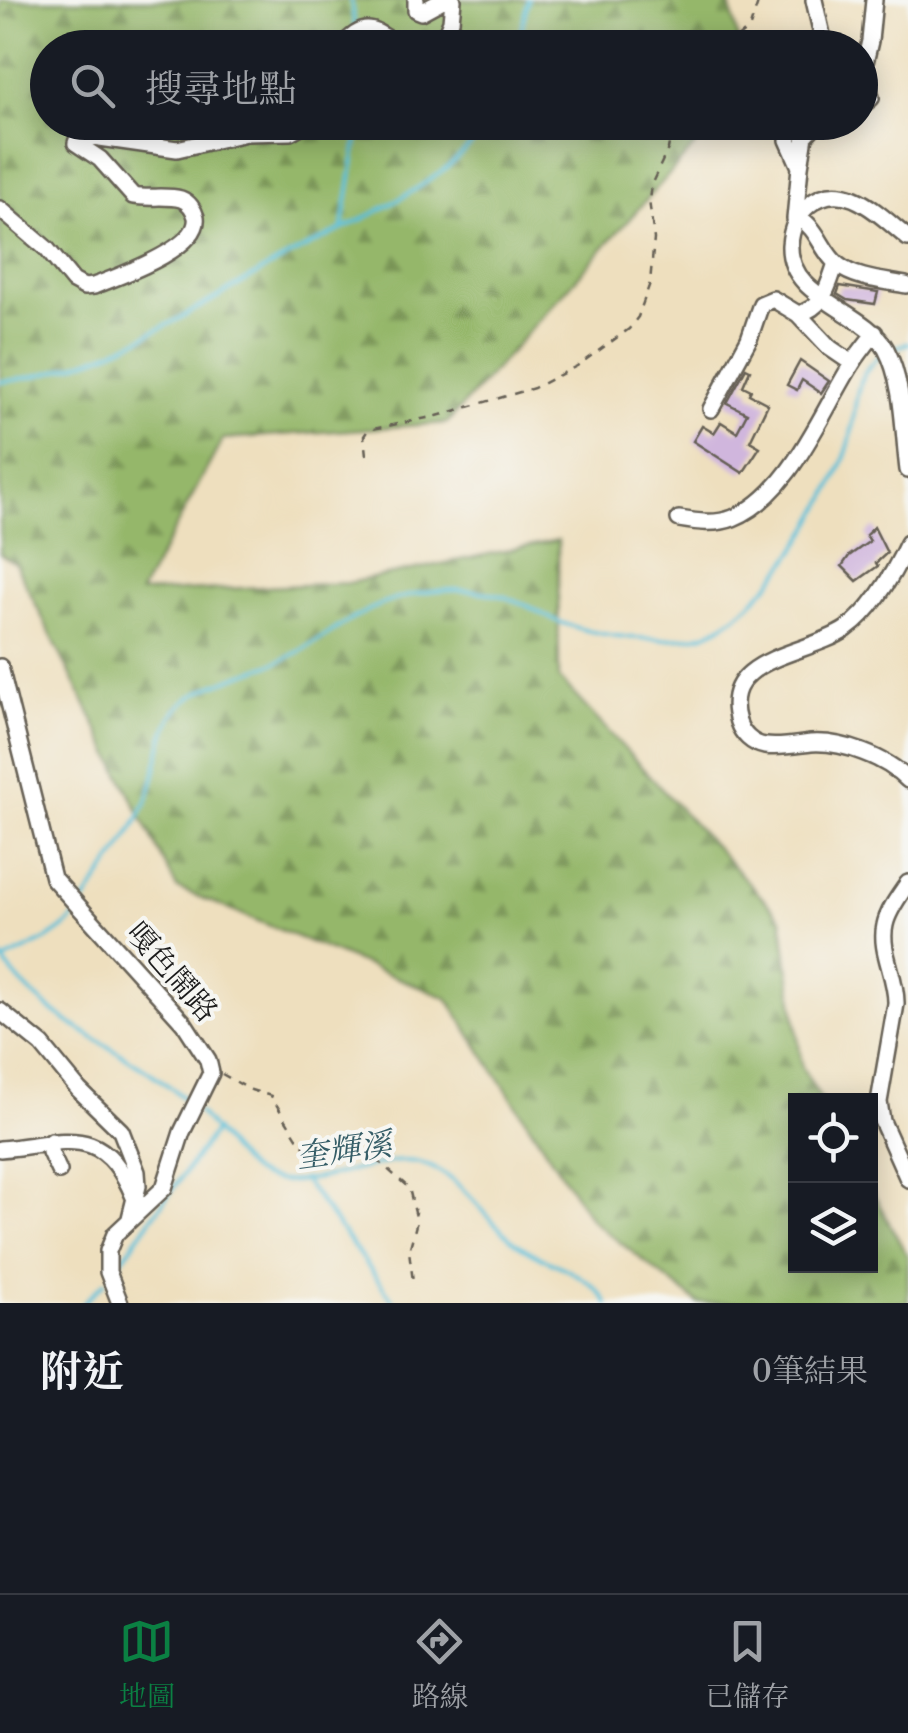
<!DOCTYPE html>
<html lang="zh-TW">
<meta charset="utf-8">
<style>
:root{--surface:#171b24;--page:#242831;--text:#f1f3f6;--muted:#9ea1a6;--line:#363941;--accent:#0b8043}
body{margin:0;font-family:"Libre Caslon Text","Noto Serif TC",serif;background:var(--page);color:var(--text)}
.controls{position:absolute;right:30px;bottom:30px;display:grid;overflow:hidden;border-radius:0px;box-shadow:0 5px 25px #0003}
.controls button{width:90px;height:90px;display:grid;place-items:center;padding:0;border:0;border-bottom:2px solid var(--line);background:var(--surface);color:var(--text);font:50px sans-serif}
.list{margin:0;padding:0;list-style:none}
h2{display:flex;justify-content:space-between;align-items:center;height:130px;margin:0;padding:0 40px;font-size:42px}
h2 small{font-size:32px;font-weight:400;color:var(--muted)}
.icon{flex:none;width:55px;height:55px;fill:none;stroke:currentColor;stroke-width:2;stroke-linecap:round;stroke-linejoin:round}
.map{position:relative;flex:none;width:908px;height:1303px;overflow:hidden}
.search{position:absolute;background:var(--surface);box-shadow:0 5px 25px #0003;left:30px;right:30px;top:30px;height:110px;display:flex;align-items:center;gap:25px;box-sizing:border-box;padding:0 35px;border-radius:55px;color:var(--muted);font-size:38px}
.sheet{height:290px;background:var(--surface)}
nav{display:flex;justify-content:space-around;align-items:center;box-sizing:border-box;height:140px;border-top:2px solid var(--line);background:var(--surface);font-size:28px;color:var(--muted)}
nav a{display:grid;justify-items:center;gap:5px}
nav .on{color:var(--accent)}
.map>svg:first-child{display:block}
.forest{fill:url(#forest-firs);stroke:#586a44;stroke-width:2.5}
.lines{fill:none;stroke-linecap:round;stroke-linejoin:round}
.stream{stroke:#5abfd8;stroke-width:4}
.building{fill:#d0b6dd}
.minor-casing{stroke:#666055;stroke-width:20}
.path{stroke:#666055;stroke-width:2.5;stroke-dasharray:8 8;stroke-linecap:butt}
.minor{stroke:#fff;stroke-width:15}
.labels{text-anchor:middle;stroke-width:8;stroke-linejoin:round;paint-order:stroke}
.street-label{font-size:30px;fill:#1c1c1c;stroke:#f6f6f2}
.water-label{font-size:32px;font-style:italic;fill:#355d67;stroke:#f6f6f2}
</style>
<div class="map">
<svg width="908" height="1303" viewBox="0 0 908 1303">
<defs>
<pattern id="forest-firs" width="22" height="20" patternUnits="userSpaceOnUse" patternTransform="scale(2.5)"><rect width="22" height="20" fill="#95b76b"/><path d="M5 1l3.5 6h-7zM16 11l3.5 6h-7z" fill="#799457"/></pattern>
</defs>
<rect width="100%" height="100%" fill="#f6f6f2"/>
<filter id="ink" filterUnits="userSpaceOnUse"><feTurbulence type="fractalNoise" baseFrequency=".01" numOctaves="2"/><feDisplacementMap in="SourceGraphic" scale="20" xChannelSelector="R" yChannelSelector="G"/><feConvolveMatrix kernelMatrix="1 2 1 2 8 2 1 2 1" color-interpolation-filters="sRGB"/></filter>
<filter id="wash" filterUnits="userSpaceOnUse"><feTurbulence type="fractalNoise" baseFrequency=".0048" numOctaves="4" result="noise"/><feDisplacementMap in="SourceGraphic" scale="40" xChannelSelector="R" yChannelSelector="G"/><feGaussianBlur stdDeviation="2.25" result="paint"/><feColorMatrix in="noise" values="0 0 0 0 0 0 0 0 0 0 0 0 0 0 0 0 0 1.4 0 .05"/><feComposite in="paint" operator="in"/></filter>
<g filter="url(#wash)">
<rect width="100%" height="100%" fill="#eedfbe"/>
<path class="forest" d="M0,0h729l11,47 -692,1v74l667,1 -268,300 -224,16 -83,154 208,-10 210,-43 1,138 223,241 20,148 19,33h-25v166h74l1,-76 37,67v46h-210l-107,-83 -144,-222 -270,-110 -162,-325 -15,-9z"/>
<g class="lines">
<path class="stream" d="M351,0l4,30
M517,48l11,-48
M343,226l17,-104
M889,350l19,-7
M0,382c104,-12 191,-71 280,-121 54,-29 113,-53 162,-90 16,-12 30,-28 45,-42l3,-7
M84,903c21,-33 48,-66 63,-103 11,-26 13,-72 31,-92 19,-23 74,-35 102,-47 26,-11 48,-28 72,-42 49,-29 113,-39 167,-17 11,4 22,12 33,17 36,15 72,20 111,20 13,-1 31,0 44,-6 60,-24 119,-123 140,-182 12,-34 1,-73 34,-96
M0,956c46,72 132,92 191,149
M3,961c26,-14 60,-25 76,-50
M198,1112c17,18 32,40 51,57 31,25 84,5 119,-2 17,-4 35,-9 52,-4 44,12 64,58 99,82 29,20 70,26 88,58
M303,1179l92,124
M114,1271l101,-141
M83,1303l22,-21"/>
</g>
<g id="blocks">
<path class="building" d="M840,286l38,6 -3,12 -28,-4 -10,-6z
M800,361l29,20 -8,12 -19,-13 -5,10 -10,-5z
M746,368l4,2 -7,16 8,4 -2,4 19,10 -18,37 10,6 -17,26 -50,-32 9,-15 12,7 7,-11 16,10 10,-19 -20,-10z
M874,527l13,26 -11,10 2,3 -21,15 -15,-15 7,-10 21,-15 -4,-6z"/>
</g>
</g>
<g filter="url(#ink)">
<use href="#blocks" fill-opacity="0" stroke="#666055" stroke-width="2.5"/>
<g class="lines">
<g class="minor-casing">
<path id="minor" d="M416,0v10l5,2 22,-12
M814,0l11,48
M341,48c25,-30 34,-17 61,0
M440,48l11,-27 2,-21
M860,107l11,-9 -7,-31 6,-26 4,-41
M794,122l-6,18 12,27 -5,52
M800,167l5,-31 13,-14
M0,209l47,40 26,32 11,6 10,-1c25,-10 107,-38 102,-69 -2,-7 -7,-15 -15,-18 -14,-4 -33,0 -48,-3l-33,-37 -24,-16 3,-8 98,14 69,-16 44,-1 18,-10
M798,217c21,12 23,34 40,48 17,14 48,16 68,20
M908,238c-27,-21 -64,-63 -99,-33 -12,10 -18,24 -19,40 -2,54 74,64 96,104 18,34 17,83 22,121
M798,314l32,34 22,15
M711,409l38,-70 12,-35 12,-5 25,15c26,-6 30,-28 38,-51
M679,519c18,3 36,6 54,-1 57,-23 88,-105 119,-154 6,-10 15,-21 23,-31
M908,543c-14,30 -34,66 -62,86 -39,27 -128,27 -108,93 4,12 14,22 27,24 15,2 30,-1 46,-3 31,-2 75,14 97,37
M0,667l53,211 131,145 24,37 3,13 -29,59 -18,56 -49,46 -7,17v21l12,31
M908,883c-8,12 -20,27 -23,42 -6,26 12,52 11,79l-17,98 3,19 26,58
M0,1011l42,34 37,45 42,41 16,41 1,14 -8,32
M51,1141l-1,11 9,19
M0,1149c63,-5 103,-29 134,48"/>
</g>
<path class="path" d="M726,48l24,-21 9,-27
M366,455l-2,-19 4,-6 69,-14 97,-28 43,-22 52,-37 9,-12 12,-34 4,-44 -5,-39 2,-15 17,-36 5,-27
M222,1074l29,16 20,6 27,43 14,16 27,-4 25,2 12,6 33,29 8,33 -8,30 4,30"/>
<use href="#minor" class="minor"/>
</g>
</g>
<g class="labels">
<g class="street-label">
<text transform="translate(172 972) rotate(49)" y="10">嘎色鬧路</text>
</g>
<g class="water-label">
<text transform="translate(344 1150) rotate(-8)" y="11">奎輝溪</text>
</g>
</g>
</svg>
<div class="controls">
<button><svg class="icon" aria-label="locate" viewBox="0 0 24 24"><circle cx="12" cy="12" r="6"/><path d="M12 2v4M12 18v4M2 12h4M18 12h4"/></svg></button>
<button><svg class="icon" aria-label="layers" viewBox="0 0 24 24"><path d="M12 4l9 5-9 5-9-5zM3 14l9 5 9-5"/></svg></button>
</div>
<div class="search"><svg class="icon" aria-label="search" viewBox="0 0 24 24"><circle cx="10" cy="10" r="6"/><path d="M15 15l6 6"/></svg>搜尋地點</div>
</div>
<section class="sheet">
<h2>附近<small>0筆結果</small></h2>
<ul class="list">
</ul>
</section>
<nav>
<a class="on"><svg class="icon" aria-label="map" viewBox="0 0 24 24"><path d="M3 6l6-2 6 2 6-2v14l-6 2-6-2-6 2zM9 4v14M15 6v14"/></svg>地圖</a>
<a><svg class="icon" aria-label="directions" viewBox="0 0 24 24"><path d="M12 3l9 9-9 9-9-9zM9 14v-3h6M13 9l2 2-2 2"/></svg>路線</a>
<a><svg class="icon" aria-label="saved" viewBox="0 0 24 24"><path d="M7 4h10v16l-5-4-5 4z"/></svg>已儲存</a>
</nav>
